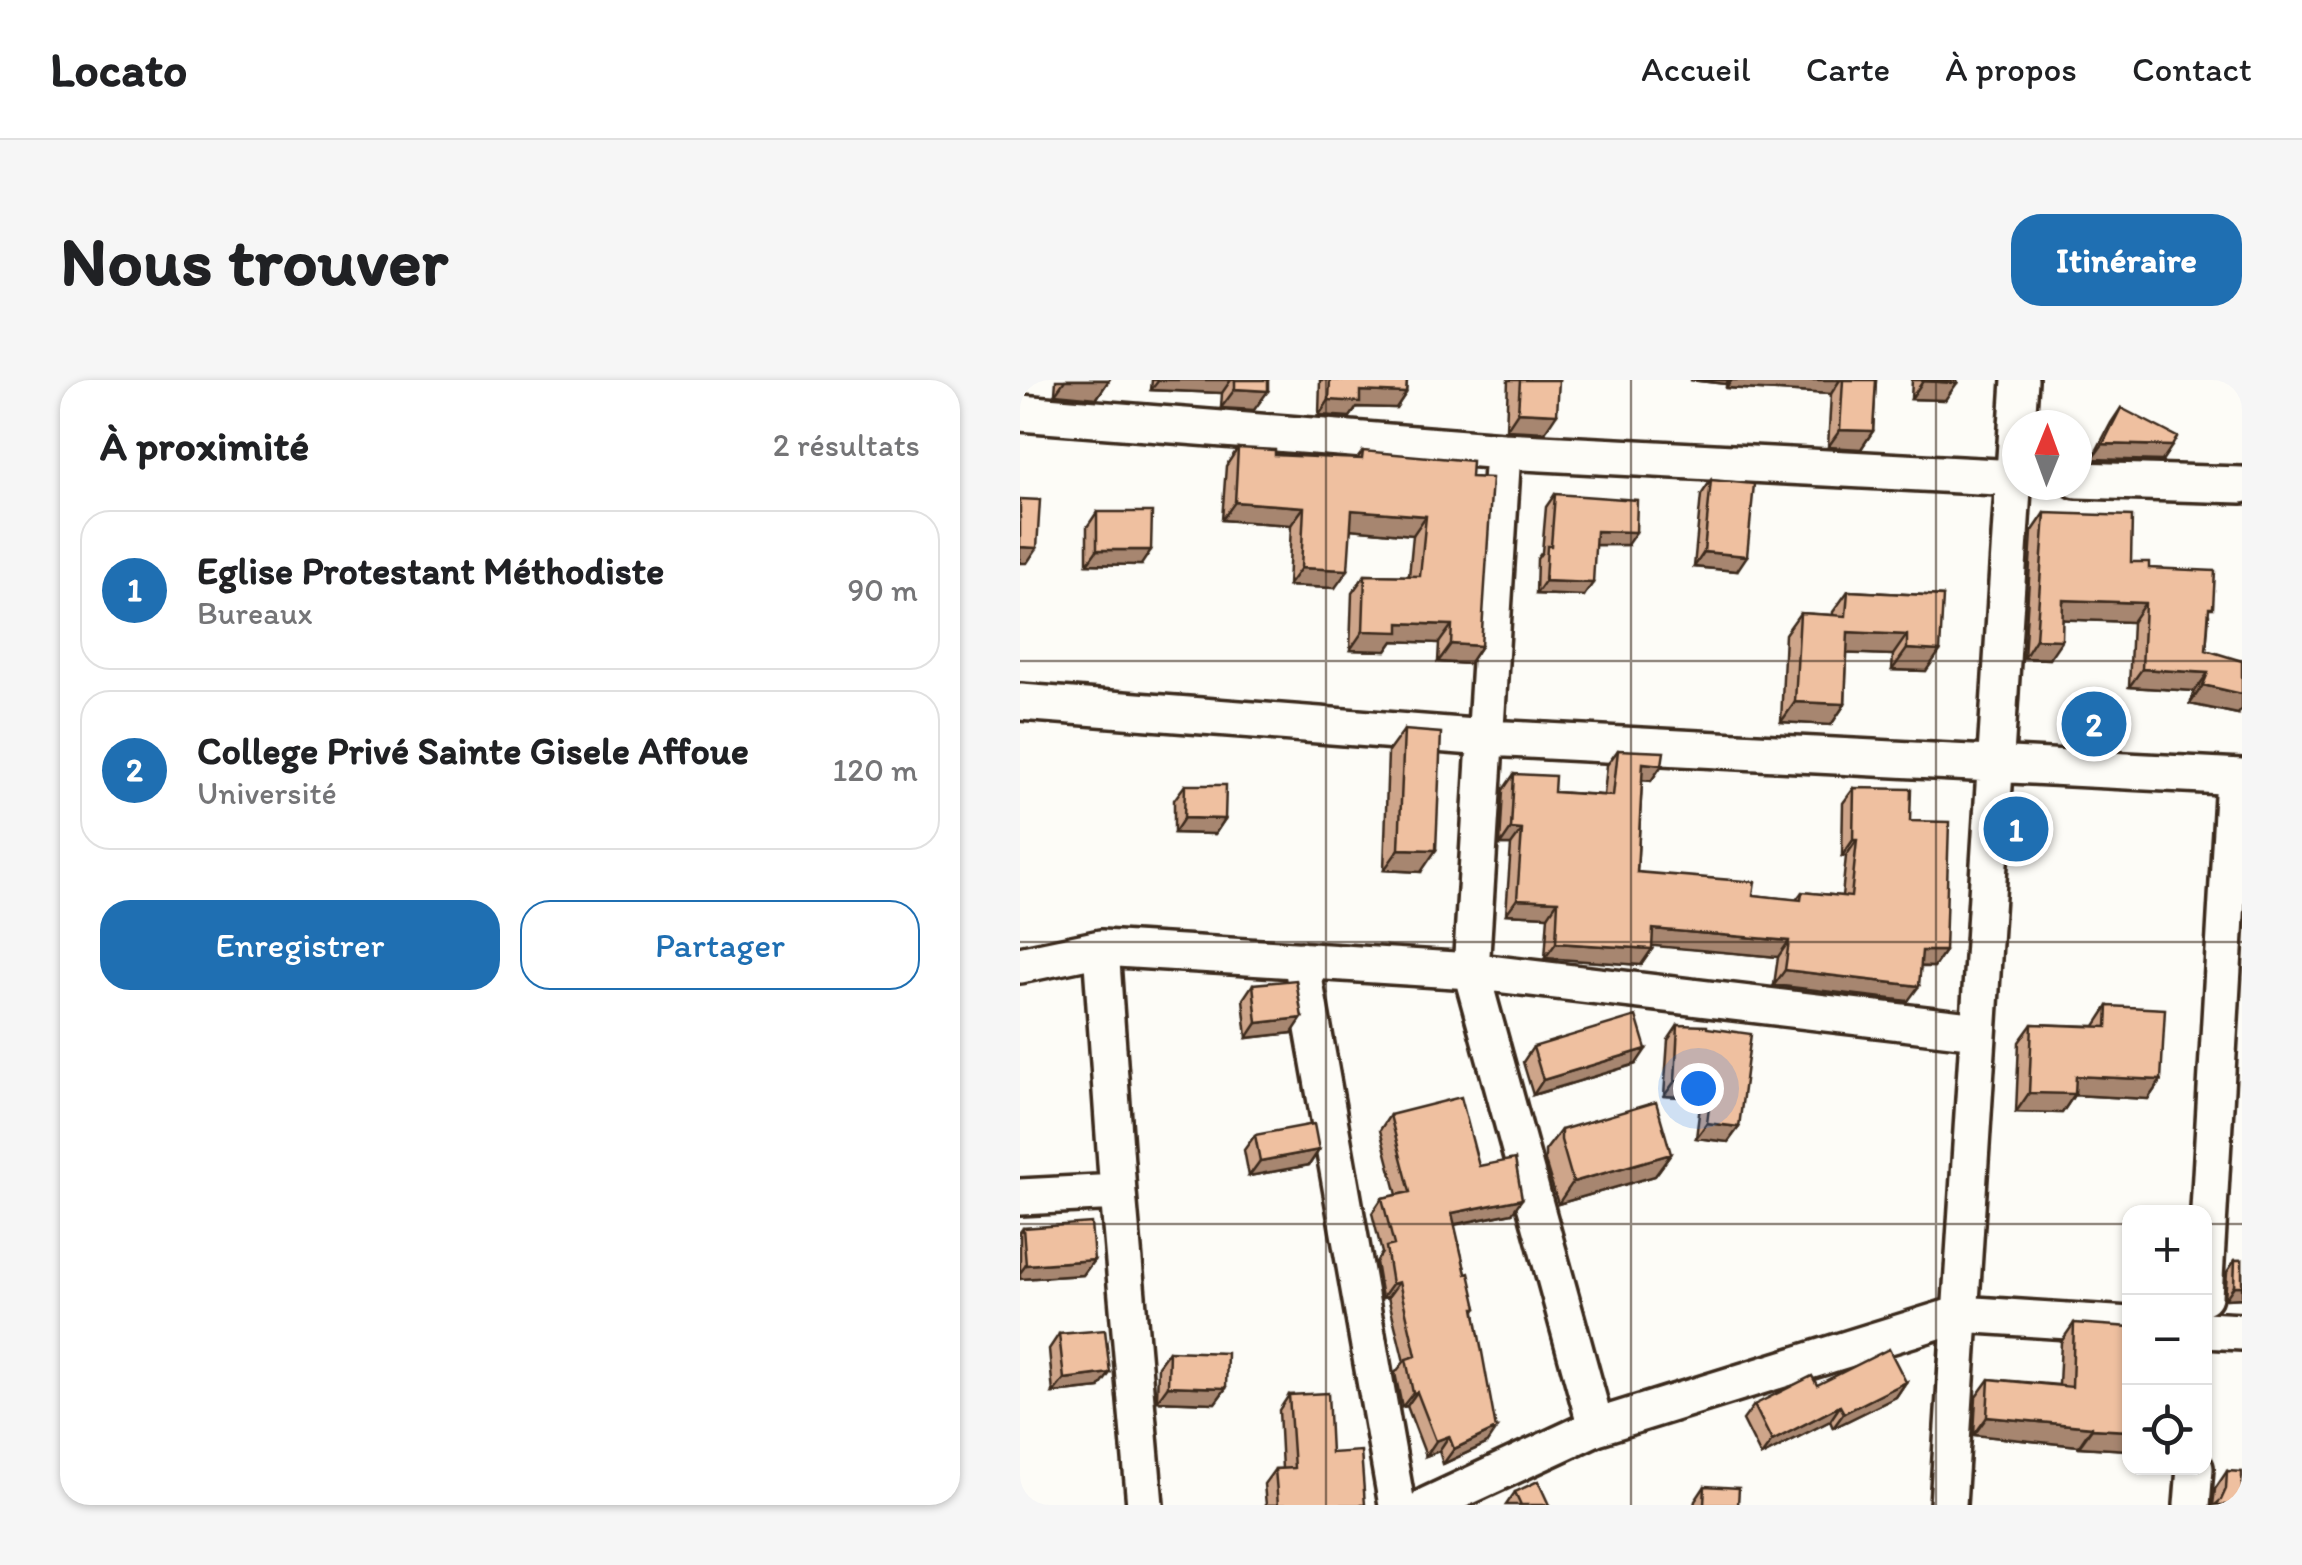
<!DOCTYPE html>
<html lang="fr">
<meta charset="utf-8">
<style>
:root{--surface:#fff;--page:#f6f6f6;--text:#202124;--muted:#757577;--line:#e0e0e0;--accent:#1f6fb2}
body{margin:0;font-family:Itim,sans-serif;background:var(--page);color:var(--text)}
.controls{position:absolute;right:30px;bottom:30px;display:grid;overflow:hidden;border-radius:20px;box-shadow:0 2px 8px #0004}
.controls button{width:90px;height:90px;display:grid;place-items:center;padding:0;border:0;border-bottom:2px solid var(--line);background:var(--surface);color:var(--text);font:50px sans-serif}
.compass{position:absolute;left:982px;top:30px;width:90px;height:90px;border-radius:50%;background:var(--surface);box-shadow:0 2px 8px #0004;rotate:1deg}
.you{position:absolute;left:678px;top:708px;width:35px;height:35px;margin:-25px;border:8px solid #fff;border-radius:50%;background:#1a73e8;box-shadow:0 0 0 15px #1a73e833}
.badge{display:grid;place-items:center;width:65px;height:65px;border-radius:50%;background:var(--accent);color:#fff;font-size:32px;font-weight:700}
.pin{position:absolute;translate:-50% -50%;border:5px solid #fff;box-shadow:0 2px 10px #0006}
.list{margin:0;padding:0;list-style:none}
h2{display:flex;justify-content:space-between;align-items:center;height:130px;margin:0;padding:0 40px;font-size:42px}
h2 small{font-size:32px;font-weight:400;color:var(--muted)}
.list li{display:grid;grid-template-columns:65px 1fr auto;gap:30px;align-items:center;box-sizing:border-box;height:160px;margin:0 20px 20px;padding:0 20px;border:2px solid var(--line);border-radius:30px}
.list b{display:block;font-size:38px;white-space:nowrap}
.list p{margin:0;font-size:32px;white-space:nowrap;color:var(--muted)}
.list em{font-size:32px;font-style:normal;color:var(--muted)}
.actions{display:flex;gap:20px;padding:30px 40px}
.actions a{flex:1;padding:22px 0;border:2px solid var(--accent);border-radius:30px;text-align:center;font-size:35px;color:var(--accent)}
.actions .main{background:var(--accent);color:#fff}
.icon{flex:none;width:55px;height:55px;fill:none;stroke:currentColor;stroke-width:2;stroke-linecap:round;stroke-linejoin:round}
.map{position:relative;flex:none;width:1222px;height:1125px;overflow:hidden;border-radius:30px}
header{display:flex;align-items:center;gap:60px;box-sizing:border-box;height:140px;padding:0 50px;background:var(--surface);border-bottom:2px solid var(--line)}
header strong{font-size:48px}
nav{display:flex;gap:55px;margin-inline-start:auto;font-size:35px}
.intro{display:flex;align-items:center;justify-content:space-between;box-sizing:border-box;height:240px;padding:0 60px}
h1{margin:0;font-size:70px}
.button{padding:25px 45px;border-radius:30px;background:var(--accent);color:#fff;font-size:35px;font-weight:700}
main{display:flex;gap:60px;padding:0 60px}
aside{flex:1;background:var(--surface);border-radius:30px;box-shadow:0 2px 8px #0004}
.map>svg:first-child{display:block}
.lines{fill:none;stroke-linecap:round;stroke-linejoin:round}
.minor-casing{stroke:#3b2a1e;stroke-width:42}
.minor{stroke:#fdfcf7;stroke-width:35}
.wall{fill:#cea58a;stroke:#3b2a1e;stroke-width:2.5}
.shaded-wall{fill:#a78670;stroke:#3b2a1e;stroke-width:2.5}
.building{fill:#efc0a0;stroke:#3b2a1e;stroke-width:2.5}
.grid{fill:none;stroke:#3b2a1e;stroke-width:2.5;stroke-opacity:0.55}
</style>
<header>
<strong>Locato</strong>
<nav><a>Accueil</a><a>Carte</a><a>À propos</a><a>Contact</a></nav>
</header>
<div class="intro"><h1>Nous trouver</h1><a class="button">Itinéraire</a></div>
<main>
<aside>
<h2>À proximité<small>2 résultats</small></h2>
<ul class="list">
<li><span class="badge">1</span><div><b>Eglise Protestant Méthodiste</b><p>Bureaux</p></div><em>90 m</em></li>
<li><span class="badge">2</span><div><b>College Privé Sainte Gisele Affoue</b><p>Université</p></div><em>120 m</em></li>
</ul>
<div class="actions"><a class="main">Enregistrer</a><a>Partager</a></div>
</aside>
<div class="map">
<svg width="1222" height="1125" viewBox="0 0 1222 1125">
<rect width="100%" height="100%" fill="#fdfcf7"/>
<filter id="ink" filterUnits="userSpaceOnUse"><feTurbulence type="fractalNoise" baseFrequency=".01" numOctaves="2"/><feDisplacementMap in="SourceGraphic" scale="20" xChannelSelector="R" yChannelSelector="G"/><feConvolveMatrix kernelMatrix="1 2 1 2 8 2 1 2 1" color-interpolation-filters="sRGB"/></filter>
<g filter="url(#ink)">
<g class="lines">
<g class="minor-casing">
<path id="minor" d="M0,33l483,38 514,27
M483,71l-32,520 125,456
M1057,100l165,5
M0,322l467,36 755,39
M81,568l17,244 27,313
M281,580l96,545
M0,585l81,-17 370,23 507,60
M0,817l98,-5
M1184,916l30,-518
M1184,950l38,2
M408,1125l168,-78 364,-113 170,11
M928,1125l72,-1125
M1172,1125l3,-37"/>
</g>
<use href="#minor" class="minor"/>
</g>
<path class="wall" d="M36,0h53l-12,18 -42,-4z
M132,0h116l-14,30 -33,-2 1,-15 -71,-3z
M300,0h87l-1,13 -10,15 -39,-1 -7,10 -31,-2z
M488,0h51l-14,52 -39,-2z
M670,0h186l-3,51 -12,18 -33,-2 3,-53 -105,-6v-4z
M892,0h45l-12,20 -34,-1z
M1101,28l41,53 -70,-2 19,-36z
M218,68l37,7 82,4 6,-8 108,26 10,169 -12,18 -31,-2 1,-19 -46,-2 -7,10 -36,-1 2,-57 13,-18 44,1 4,-41 -62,-6 -16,59 -47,-2 3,-61 -69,-5 4,-54z
M691,100l26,91 -43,-4 7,-72z
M535,114l72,51h-32l-11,51 -48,-2 1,-35 5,-7 4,-45z
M77,132l44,53 -54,-1v-37z
M1025,133l86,49 18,6 60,46 -3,36 32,64 -48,-10 5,-13 -66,-4 3,-65 -70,-3 -13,40 -25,-1 8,-126z
M828,211l95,5 -17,75 -34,-1 1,-15 -46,-2 -2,51 -14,21 -50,-3 4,-88 15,-21 33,2v-3z
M384,350l17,142 -37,-2 4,-118z
M598,370l44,15 -11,16 -9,-1 -5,92 116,23 43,5 6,-8 40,4 4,-40h-4l1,-53 11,-15 56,33 35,130 -11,16h-14l-12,34 -134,-16 4,-28 -126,-12v4l-11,16 -96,-7 3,-42 -42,-2 5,-69h-11l3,-55 11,-16 40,18 50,3 3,-30z
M165,405l40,34 -10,15 -41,-1v-33z
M233,604l39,49 -45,5 -4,-39z
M1088,626l53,74 -13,19 -74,-4 -12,18 -46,-1 3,-70 13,-18 63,2z
M658,645l61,102 -11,15 -32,-4 5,-40 -37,-2 4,-56z
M513,667l103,17 -103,31 -10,-33z
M370,735l89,51 33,47 -58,12 12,49 11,34 -2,3 11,133 -43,20 -4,-13 -13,5 -19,-50 -5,1 -7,-34 9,-11 -16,-65 -6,1 -6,-36 6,-9 -10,-40 10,-15 15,-3 -17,-65z
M541,750l110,24 -16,22 -97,28 -13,-43v-10z
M235,755l64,15 -10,15 -60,11 -5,-26z
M3,848l71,32 -11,15 -63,4v-47z
M1215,880h7v38l-17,1 2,-27z
M1054,943l54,127 -49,-3v-1l-105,-11 2,-38 13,-18 70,6 2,-43z
M39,954l40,54 -46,5 -4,-44z
M149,971l57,37 -11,15 -58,-2 1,-35z
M886,1002l-10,15 -63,31 -3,-7 -69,35 -18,-36 11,-15 63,-20z
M269,1015l42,58 34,52h-99l-2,-21 11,-15h7l-3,-59z
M1207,1091l15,34h-29l2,-16z
M685,1106l33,19h-44l1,-4z
M495,1112l34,13h-43z"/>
<path class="shaded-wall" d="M45,0h44l-12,18 -42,-4z
M139,0h72l-9,13 -71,-3z
M670,0h39l-3,4z
M712,0h108l-9,14 -105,-6z
M903,1l34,2 -12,17 -34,-1z
M215,9l33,2 -14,19 -33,-2z
M340,11l46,2 -10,15 -39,-1 -7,10 -31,-2 10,-15z
M498,32l39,2 -12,18 -39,-2z
M820,50l33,1 -12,18 -33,-2z
M1083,64l69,2 -10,15 -70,-2z
M215,122l69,5 -13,18 -69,-5z
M332,130l74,6 -13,19 -74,-7z
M576,151l40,1 -9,13h-41z
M0,167l17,1 -10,15h-7z
M77,170h54l-10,15 -54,-1z
M684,172l43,4 -10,15 -43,-4z
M281,188l47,2 -13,18 -47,-2z
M525,201l48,2 -9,13 -48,-2z
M1043,220l82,3 -13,19 -82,-3z
M379,243l53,2 -13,18 -46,-2 -7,10 -36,-1 13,-19z
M828,252l59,3 -14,20 -59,-2z
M1016,259l26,1 -13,19 -25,-1z
M431,264l30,2 -12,18 -31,-2z
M887,269l33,2 -14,20 -34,-1z
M1122,289l66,4 -13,18 -66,-4z
M1183,305l39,9v15l-4,5 -48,-10z
M775,322l50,2 -14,21 -50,-3z
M623,383l19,2 -11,16 -19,-2z
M164,438l41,1 -10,15 -41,-1z
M491,449l11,1 -11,15h-11z
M833,460h4l-11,16h-4z
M379,469l37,1 -15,22 -37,-2z
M497,519l41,2 -10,15 -42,-2z
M633,549l136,12 -11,16 -135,-12z
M536,563l96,6 -11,16 -96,-7z
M902,571h23l-11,16 -23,-1z
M765,590l134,16 -11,15 -134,-16z
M282,638l-10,15 -45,5 10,-15z
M626,669l-10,15 -103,31 10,-15z
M1056,696l85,4 -13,19 -74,-4 -12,18 -46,-1 13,-19z
M655,701l37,2 -11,15 -37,-2z
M687,743l32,4 -11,15 -32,-4z
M299,770l-10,15 -60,11 11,-15z
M651,774l-16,22 -97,28 15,-22z
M502,819l-10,14 -71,14 11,-14z
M74,880l-11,15 -63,4v-6l6,-8z
M379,902l-11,15 -6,1 10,-14z
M1214,906h8v12l-17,1z
M90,993l-11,15 -46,5 11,-14z
M886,1002l-10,15 -63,31 11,-15z
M148,1006l58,2 -11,15 -58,-2z
M397,1012l-10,14 -5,1 11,-14z
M820,1026l-10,15 -69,35 11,-15z
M967,1037l105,10 -13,19 -105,-11z
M476,1049l-10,15 -43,20 11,-15z
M1072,1049l38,2v16l-2,3 -49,-3z
M429,1056l-10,15 -13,5 10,-15z"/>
<path class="building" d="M215,0h33v11l-33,-2z
M310,0h77l-1,13 -46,-2v11l-31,-2z
M500,0h39l-2,34 -39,-2z
M823,0h33l-3,51 -33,-1z
M903,0h34v3l-34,-2z
M1101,28l56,29 -5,9 -69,-2z
M218,68l37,2v5l63,3 24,1 1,-8 109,10 -1,16 21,1 -11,168 -30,-2 1,-19 -53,-2v9l-36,-1 2,-56 55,1 6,-60 -74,-6 -4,60 -47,-2 3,-61 -69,-5z
M691,100l43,4 -7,72 -43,-4z
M535,114l82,6 -1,32 -40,-1 -3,52 -48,-2 2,-35h4z
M0,119l20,1 -3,48 -17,-1z
M77,132h55l-1,38h-54z
M1025,133l87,3 -1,46h18v6l66,3 -2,37h-4l-3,42 36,11v33l-39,-9 5,-12 -66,-4 3,-66 -82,-3 -1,40 -26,-1z
M828,211l95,5 -3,55 -33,-2v-14l-59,-3 -3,72 -50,-2 5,-89 46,3z
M384,350l37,3 -5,117 -37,-1z
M598,370l46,2 -2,13 -19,-2 -6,109 118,10 -2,13 48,5 1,-8 49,5 6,-57h-4l1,-52 57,1 -1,32 39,1 -4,129h-23l-3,35 -134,-16 4,-29 -136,-12 -1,20 -96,-6 2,-42 -41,-2 5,-69 -11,-1 3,-55 41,2 -1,16 59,4z
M165,405h41l-1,34 -41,-1z
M276,600l6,38 -45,5 -4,-39z
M1088,626l57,3 -4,71 -85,-4 -1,18 -46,-1 3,-69 75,3z
M616,636l10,33 -103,31 -10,-33z
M658,645l29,1v2l44,6 -12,93 -32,-4 5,-40 -37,-2z
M441,717l18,69 36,-7 7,40 -70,14 14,61 3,-1 8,35h-3l22,121 -42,20 -5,-13 -13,5 -19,-49 -4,1 -7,-34 10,-3 -17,-74 -7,2 -6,-37 8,-2 -12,-47 28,-6 -20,-77z
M636,722l15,52 -98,28 -12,-42v-10z
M294,744l5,26 -59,11 -5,-26z
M71,843l3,37 -68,5 -3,-37z
M1215,880h7v26h-8z
M1054,943l56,4v104l-38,-2v-2l-105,-10 2,-38 83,8z
M85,950l5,43 -46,6 -5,-45z
M869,969l17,33 -62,31 -4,-7 -68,35 -18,-36 58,-29 5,9z
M149,971l58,2 -1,35 -58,-2z
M308,1013l3,60 30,-2 4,54h-87l-3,-36 19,-1 -5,-73z
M1207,1091l15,1v33h-27l6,-5 5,-11z
M518,1101l11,24h-28l-6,-13z
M685,1106l34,2 -1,17h-34z"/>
</g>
<path class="grid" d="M306,0v1125M611,0v1125M916,0v1125M0,281h1222M0,562h1222M0,844h1110M1184,844h38"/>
</svg>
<div class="controls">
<button>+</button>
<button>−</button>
<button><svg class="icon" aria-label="locate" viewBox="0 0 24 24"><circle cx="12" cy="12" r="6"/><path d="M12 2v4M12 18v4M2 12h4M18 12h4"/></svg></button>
</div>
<svg class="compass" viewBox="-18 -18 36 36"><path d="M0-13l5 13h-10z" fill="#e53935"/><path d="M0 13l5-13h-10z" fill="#757577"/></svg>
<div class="you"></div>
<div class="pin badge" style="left:996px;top:449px">1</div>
<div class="pin badge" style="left:1074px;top:344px">2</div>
</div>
</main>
